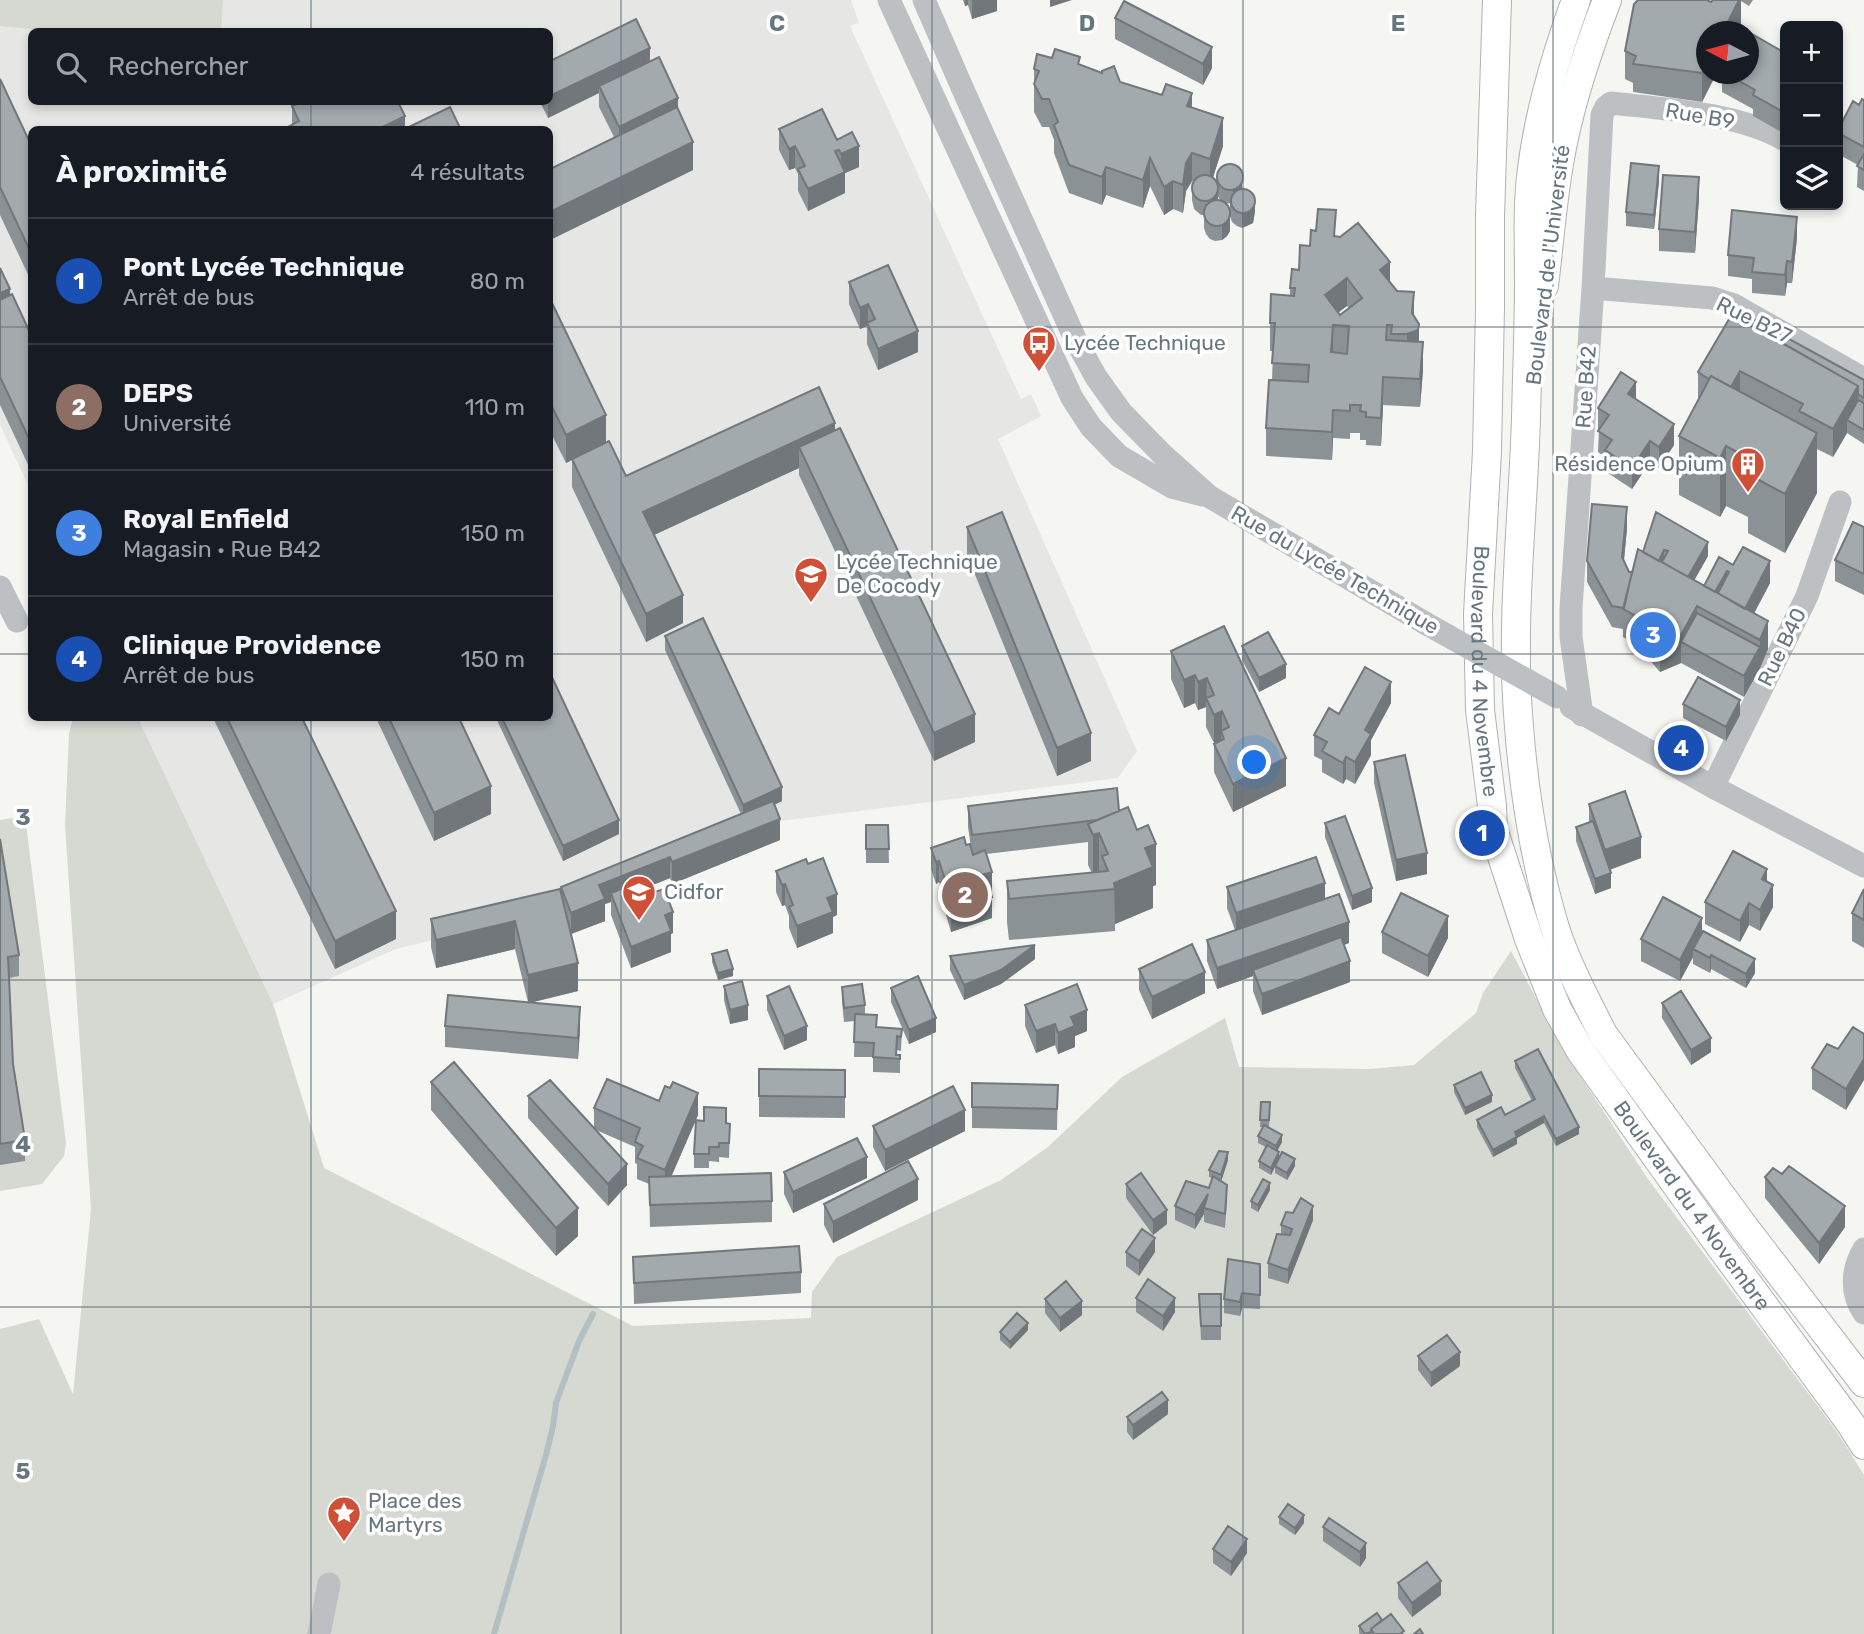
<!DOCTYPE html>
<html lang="fr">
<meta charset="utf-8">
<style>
:root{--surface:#171b24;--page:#242831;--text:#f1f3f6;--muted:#9ea1a6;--line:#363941;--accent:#ea580c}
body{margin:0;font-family:Rubik,sans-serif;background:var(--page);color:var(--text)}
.controls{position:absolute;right:21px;top:21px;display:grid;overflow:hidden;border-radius:10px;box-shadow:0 4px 10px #0003}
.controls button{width:63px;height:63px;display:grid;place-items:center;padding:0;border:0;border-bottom:2px solid var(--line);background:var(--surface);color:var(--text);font:35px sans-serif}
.compass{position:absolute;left:1696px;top:21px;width:63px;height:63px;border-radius:50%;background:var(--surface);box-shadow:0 4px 10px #0003;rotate:276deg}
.you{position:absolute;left:1255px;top:763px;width:24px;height:24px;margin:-18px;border:5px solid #fff;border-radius:50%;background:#1a73e8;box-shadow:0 0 0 10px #1a73e833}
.badge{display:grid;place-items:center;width:46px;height:46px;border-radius:50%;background:var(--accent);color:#fff;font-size:23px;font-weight:700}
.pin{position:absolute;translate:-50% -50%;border:4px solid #fff;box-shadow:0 2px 7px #0006}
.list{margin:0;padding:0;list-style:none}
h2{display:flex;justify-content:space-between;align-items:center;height:91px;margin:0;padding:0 28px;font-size:30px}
h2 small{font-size:23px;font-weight:400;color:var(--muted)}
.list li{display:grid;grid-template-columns:46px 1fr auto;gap:21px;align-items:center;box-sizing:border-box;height:126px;padding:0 28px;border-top:2px solid var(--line)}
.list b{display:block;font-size:26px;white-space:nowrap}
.list p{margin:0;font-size:23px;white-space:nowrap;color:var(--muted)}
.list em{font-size:23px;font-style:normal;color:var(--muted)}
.icon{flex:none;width:38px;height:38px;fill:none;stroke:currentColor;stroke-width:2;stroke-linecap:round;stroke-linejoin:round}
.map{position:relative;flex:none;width:1864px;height:1634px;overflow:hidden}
.search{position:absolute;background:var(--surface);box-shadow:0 4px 10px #0003;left:28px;top:28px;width:525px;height:77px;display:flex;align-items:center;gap:18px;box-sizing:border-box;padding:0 24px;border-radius:10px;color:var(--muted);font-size:26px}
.panel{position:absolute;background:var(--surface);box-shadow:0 4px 10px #0003;left:28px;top:126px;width:525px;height:595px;border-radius:10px}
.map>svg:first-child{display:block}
.built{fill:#e6e6e5;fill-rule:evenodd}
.green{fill:#d5d9d2}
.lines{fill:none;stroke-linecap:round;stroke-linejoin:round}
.stream{stroke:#b3bfc3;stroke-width:6}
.major-casing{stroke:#aeb3b6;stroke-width:30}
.minor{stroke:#bcc0c3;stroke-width:23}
.major{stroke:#fff;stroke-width:28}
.minor-bridge{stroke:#bcc0c3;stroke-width:23}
.wall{fill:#8b9296;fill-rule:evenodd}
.shaded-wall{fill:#71777a}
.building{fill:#a2aaae;stroke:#71777a;stroke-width:2;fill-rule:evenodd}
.grid{fill:none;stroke:#677780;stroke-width:2;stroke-opacity:0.55}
.labels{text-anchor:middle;stroke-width:7;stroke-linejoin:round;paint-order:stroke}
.street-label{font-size:21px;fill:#677780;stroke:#fff}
.poi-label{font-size:21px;fill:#677780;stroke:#fff;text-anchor:start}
.grid-label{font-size:23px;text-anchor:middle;font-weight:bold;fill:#677780;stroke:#fff;stroke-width:7;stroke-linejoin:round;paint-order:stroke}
</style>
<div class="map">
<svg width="1864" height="1634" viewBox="0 0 1864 1634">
<rect width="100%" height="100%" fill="#f5f5f2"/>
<path class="built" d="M0,0h851l8,23 -9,3 171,373 10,-5 10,22 -43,23 139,312 -19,27 -345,44 -212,86 -165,41 -123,55 -135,-286h412v-588h-518l-1,361 -31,-66zM32,32h518v70h-518z"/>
<path class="green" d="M0,0h223l-2,32h-155l-66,-6z
M73,718h65l135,286 51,164 309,158 178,-8 1,-26 25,-35 164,-77 47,-33 74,-70 103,-59 14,49 131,2 44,-4 62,-52 7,-20 28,-42 56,105 81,123 189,253 27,43v159h-1864v-305l39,-10 34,75 18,-185 -26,-384 4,-91z
M25,816l41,327 -2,13 -22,28 -42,7v-371z"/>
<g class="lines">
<path class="stream" d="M494,1634l52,-179 7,-29 3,-23 23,-62 14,-27"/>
<g class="major-casing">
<g id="major">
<path id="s1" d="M1497,0l-7,216v91l-3,144 -9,163 2,96 12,96 1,23 36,110 28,70 23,41 140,196 131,178 13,21"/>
<path d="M1576,0c-20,55 -37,111 -44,169 -5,36 -3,74 -3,111 0,46 -2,92 -3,138 -3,98 -15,198 -8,296 5,72 16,145 37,214 12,37 31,72 48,106l142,194 119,155"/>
<path d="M1544,286c5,-40 8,-82 15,-122 9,-56 28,-112 48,-164"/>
</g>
</g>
<path class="minor" d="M889,0l183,398 19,29 28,29 53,31 31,8
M924,0l41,94 111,247 20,36 25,35 41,42 48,43 215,126
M1593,288l119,10 22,7 130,74
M0,587l17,34
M1571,707l142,80 151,79
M1582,715l-11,-78v-29l22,-320 9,-173 4,-8 5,-4c54,6 127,10 174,37
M1713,787l94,-191 33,-94
M1864,1249c-12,20 -14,44 0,64
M319,1634l10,-50"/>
<use href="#major" class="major"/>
<path class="minor-bridge" d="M1425,623l132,74"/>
</g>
<path class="wall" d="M963,0h34v11l-25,8 -4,-14 -3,1z
M1713,0h40l-4,6 -8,-5v25l-39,76 -69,-10v-9l-8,-4v-28l86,-49z
M1115,18l97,50 -9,17 -88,-46z
M1785,53v81l-32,-18v-7l-31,-17v-18h26z
M650,61l28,49 15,60 -143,70v-71l64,-32 -15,-30v-14l-51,25 -8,-16h10z
M1080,65l40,17 72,26 31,38 -10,31 4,6v-4l25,10 13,22 -2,12 -11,5 -5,-2 -5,-4 -2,-6v-13l-4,1 -6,-4 -2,-4v5l12,30 -3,5 -5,4 -7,1 -5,-2 -4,-5 -2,-6v-13h-3l-7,-6 -2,-9v-14l2,-4 -2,-1 -6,10 -3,22 -10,-4 -9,6 -14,-29 -7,22 -37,-13 -4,10 -33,-12 -15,-40v-13l-5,-13h-7l-8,-15v-43z
M0,79l32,68v136l-32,-68z
M1864,100v91l-7,-4 1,-22 -20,-11v-24l21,-25z
M292,106l113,24h-119v-2l6,-3z
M779,129l58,11 22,27 -14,6v20l-37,18 -10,-20v-17l-3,-6 -6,2 -10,-20z
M1659,181l-5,48 -28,-3v-14z
M1699,198l-4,55 -36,-2v-22z
M1336,236l54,46 24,34 9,54 -3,37 -37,-2 -2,41 -15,-1v-5h-6v-7h-10v6l-17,-1 -1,22 -66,-4v-28l6,-48 1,-29h-3v-28l20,-28v-7l20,-42zM1347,306l2,2 -9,7 -2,-3z
M1797,238l-5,45h-5l-2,13 -33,-3v-14l-24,-3v-21z
M0,268l10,27 22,42v136l-32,-68z
M849,282l69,70 -40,18 -11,-26v-18l-7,3 -11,-25z
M550,299l56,143 20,34 209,-46 140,312 -41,19 -135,-286v-7l-145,67 29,88 -37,19 -74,-155v-27l-6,3 -16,-32z
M1748,324l116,56v64l-17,-11 -14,24 -16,-8v44l-32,60 -37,-20v-16l-22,-11 -6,11 -41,-22v-59l19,-35v-29z
M1636,399l38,46 -15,23 -9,-6 -18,27 -27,-18v-14l-7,-5 1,-22 -1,-1v-21z
M1656,512l52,44 -14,24 10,6 15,-29 51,26 -16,31 14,35 -8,19 -16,29 -63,-34 -21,9 -12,-14v-7l-25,-14v-8l-11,-2 -25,-45v-21l40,-33 -3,33 5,11h3l11,-20z
M967,527l124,234 -34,15 -90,-221z
M1864,527v68l-29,-14v-21z
M1224,626l62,160 -53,26 -19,-40v-28l7,-4 -7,3 -8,-16v-20l-8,3 -3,-7 -11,5 -13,-29v-28z
M665,636l117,165 -8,4 6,35 -108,44 -2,-6 -20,8 23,47 -2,1v18l-40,16 -20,-53v-13l-6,2v17l-34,13 7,57 -48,12 50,26 -2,30 -133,-12v-21l83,-24 -13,-53 -79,19 -5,-21v-28l130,-29v-3l180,-73 -76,-164z
M1242,646l44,32 -27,14 -17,-32z
M1391,703l-20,37v15l-16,29 -9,-5 -3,5 -21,-12v-12l-8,-4v-21l25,-21z
M1683,704l57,11 -14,26 -43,-23z
M214,718h88l94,221 -61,30 -121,-249z
M376,718h83l32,96 -57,27z
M496,718h54l69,116 -56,27z
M1374,762l53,112 -31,7 -22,-98z
M1589,804l52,54 -31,12 1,18 -16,6 -19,-53v-14l13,-4z
M968,806l151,5 37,74 -3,1v22l-38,16v7l-106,9 -2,-18v-41l85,-8 -4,-8v-23l-102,12 6,39h-1l1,25 -41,14 -7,-24v-11l-5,-15 -3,2 -5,-15v-21l35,-3 5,2 -3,-20z
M1325,823l47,79 -20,8 -27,-73z
M866,825h22l1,38h-23z
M0,839l19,116v21l-10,2 4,86 12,76v21l-25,4z
M776,871l61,44 -4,2v16l-36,15 -8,-20v-12l-4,-11 -3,1 -6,-14z
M1767,882l6,25 -13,24 -11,-6 -9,17 -35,-18v-22z
M1227,887l98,12 24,44 -5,2 6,37 -88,33 -9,-24v-15l-36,13 -10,-28v-21l28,-10 -8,-22z
M1864,889v59l-12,-7v-28z
M1382,932l66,6 -20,39 -46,-24z
M1702,932l53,41 -9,15 -35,-19 -1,4 -17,-9v-7l-13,24 -39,-20v-22z
M712,954l21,22 -15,4 -6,-18z
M950,956l85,3 -34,25 -37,16 -14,-30z
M1139,969l66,24 -53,26 -13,-29z
M724,986l24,34 -18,4 -6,-24z
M842,987l23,18v10l12,12 25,2 -1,22 -4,-1v5h3v18l-27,-1v-15h-19l1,-36 -11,1 -2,-21z
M891,988l45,44 -27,12 -18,-42z
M767,996l40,44 -23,10 -17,-40z
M1662,1003l49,49 -20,13 -29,-47z
M1025,1005l62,26 -12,5v11l-17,7 -3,-9 -19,8 -11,-27z
M1864,1034l-18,76 -34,-21v-21l26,-19z
M1515,1061l64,73 -23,12 -12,-23 -27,15v6l-24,13 -16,-30v-7l28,-5 27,-14 -17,-33z
M759,1069l86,1v48l-86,-1z
M431,1082l147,154 -22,20 -125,-146z
M972,1083l86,2 -1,45 -85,-2z
M1454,1085l38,17 -27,13 -11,-23z
M528,1096l66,32v-20l65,-7 39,14 -27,62 101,24v21l-122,5 -1,-43 -12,-5v-15l-2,-1v-16l-39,-17 31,55 -19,21 -80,-88z
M1261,1102h9l-1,25h-3l16,15 -5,9 2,7 16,8 -8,14 -12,-7v-6l-4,8 -12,-7v-7l7,-14 -8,-4v-7l5,-9h-3z
M726,1123l4,1 -1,34 -10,-1v5l-10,-1v7h-15v-14z
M873,1126l92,5 -80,40 -12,-24z
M1228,1160l-7,21 6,19 -2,28 -21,-6v-8l-9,15 -20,-9v-14l34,-18 3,-10 -3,-1v-7z
M784,1172l83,6 -74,35 -9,-19z
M1765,1177l80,50 -26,37 -54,-66z
M1126,1184l41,40 -14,11 -27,-37z
M1270,1190l-12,22 -7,-4v-7z
M918,1200l-85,43 -9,-18v-21z
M1313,1220l-25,64 -20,-6v-15l13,-29v-9z
M1126,1252h29l-16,24 -13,-10z
M633,1257l168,15v21l-167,11z
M1260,1264v45l-18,-1 -2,8 -16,-3v-14z
M1199,1294h22v46h-20z
M1136,1298l39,14 -12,19 -27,-19z
M1045,1299l37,16 -22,17 -15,-19z
M1028,1330l-18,19 -10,-9v-8z
M1418,1356l42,10 -29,21 -13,-17z
M1168,1414l-35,26 -6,-8v-15z
M1279,1517l25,6 -9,12 -16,-11z
M1329,1518l37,40 -6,9 -37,-26v-14z
M1213,1549l34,4 -16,23 -18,-13z
M1398,1583l43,12 -29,22 -14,-19z
M1382,1620l22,14h-44l-1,-1v-7z"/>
<path class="shaded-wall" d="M965,0h3v5l-3,1z
M972,0h25v11l-25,8z
M1050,0h22l-22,7z
M1739,0h2v26l-3,6h-15z
M1212,47v21l-9,17v-21z
M650,48v21l-51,17v7l-51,25v-16h2v-6z
M1706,64v10h10l-14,28v-29z
M1192,93v29l-5,-16z
M678,98v21l-59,29v-21z
M405,116v14h-28z
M1223,118v28l-13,41v-28z
M693,142v28l-143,70v-28z
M795,146v22l-6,2v-21z
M859,146v21l-14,6v20l-37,18v-22l33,-15v-20z
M1192,153v28l-6,10 -3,22v-28l3,-22z
M1150,158v28l-7,22v-28z
M1659,166v15l-5,48v-14z
M1106,167v28l-4,10v-28z
M1699,177v21l-4,55v-21z
M1242,178v14l-9,11v-14z
M1173,181v28l-9,6v-28z
M1218,186v14l-1,9 -7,6v-15z
M1255,197v14l-2,12 -11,5v-14z
M1230,216v15l-3,5 -5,4v-15z
M1797,217v21l-5,45v-21z
M1787,261v22l-2,13v-21z
M1390,262v28l-10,-20z
M1347,278v28l-22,17v-28z
M10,289v28l-10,5v-29z
M1414,292v29l5,3v28l-12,11v-29l5,-21z
M868,304v21l-1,-2v3l-7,3v-21z
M1333,325v28l-2,-1z
M918,331v21l-40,18v-21z
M1423,342v28l-3,37v-28z
M1740,371v28l-11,-9z
M1383,377v28l-2,41v-28z
M1636,382v21l-8,-9z
M1858,386v28l-11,6v13l-14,24v-28z
M1333,410v28l-1,22v-28z
M606,415v28l-40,20v-28z
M835,423v28l-36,-4v21l-156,72v-28z
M1674,424v21l-15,23v-21z
M1817,433v60l-32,60v-59z
M1650,441v21l-18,27v-21z
M1726,446v60l-6,11v-59z
M1627,507v21l-5,51v-22z
M1708,542v14l-26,46v-14z
M1664,550v14l-9,5z
M1770,561v22l-26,48 -2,-17z
M1727,571v21l-14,4z
M683,595v28l-37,19v-28z
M1697,606v28l-16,8v21l-21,9v-28z
M1768,621v28l-8,19 -16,29v-21l16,-29v-7z
M1286,664v14l-27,14v-14z
M1195,675v28l-11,5v-28z
M1207,678l-1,29 -8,3v-28z
M1391,682v21l-20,37v15l-16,29v-22l10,-32z
M1740,700v15l-14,26v-14z
M1222,711v23l-1,-3v9l-7,3v-28z
M975,714v28l-41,19v-28z
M1091,733v28l-34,15v-28z
M1346,757v22l-3,5v-21z
M1286,758v28l-53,26v-28z
M491,786v28l-57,27v-28z
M782,787v14l-39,18v-14z
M780,819v21l-108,44v-22z
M619,820v14l-56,27v-15z
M1099,833v41l-6,3v-42z
M1641,837v21l-36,13v-21z
M1156,844v41l-3,1v22l-38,16 -1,-41 31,-35z
M1427,853v21l-31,7v-21z
M670,857v21l-56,23 -3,-8v9l-6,2v17l-34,13v-21l28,-28z
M939,861v21l-3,2v-22z
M1767,869v22l-5,-12z
M992,872v21l-10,3v-21z
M1611,873v15l-16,6v-15z
M1325,883v21l-89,30v-21z
M785,884v21l-3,1v-21z
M1773,885v22l-13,24v-21z
M1372,888v14l-20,8v-14z
M837,894v21l-4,2v16l-36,15v-22l30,-28z
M992,897v21l-41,14v-21z
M1749,903v22l-9,17v-21z
M396,911v28l-61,30v-28z
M673,912v21l-2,1v18l-40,16v-21l34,-32z
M1448,916v22l-20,39v-21z
M1702,918v22l-9,9v8l-13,24v-21z
M515,921v28l-79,19v-28z
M1349,922v21l-94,33 -2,-6v6l-36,13v-21z
M1035,945v14l-34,25 -37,16v-15z
M1711,955v14l-1,4v-15z
M1755,959v14l-9,15v-14z
M1350,961v21l-88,33v-21z
M578,963v28l-50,12v-28z
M733,969v7l-15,4v-7z
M1205,972v21l-53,26v-22z
M748,1005v15l-18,4v-14z
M580,1007v22l-2,30v-21z
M1087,1010v21l-12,5v11l-17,7v-21l13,-16z
M936,1018v14l-27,12v-14z
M1055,1024v21l-19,8v-22z
M807,1026v14l-23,10v-14z
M1711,1038v14l-20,13v-15z
M1864,1059v21l-18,30v-21z
M698,1093v22l-33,76v-21z
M1492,1095v7l-27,13v-7z
M965,1110v21l-80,40v-21z
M1544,1116v7l-27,15v6l-24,13v-7l22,-18z
M1579,1127v7l-23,12v-7z
M1282,1135v7l-6,11v-7z
M1228,1152v8l-7,22v-7z
M1279,1152v7l-8,16v-7z
M867,1157v21l-74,35v-21z
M1295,1159v7l-8,14v-7z
M627,1164v21l-19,21v-22z
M918,1179v21l-85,43v-21z
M1270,1183v7l-12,22v-7z
M1208,1194l-4,14v6l-9,15v-14z
M1313,1206v14l-25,64v-14z
M1845,1206v21l-26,37v-21z
M578,1208v28l-22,20v-28z
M1167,1210v14l-14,11v-15z
M1155,1238v14l-16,24v-15z
M1242,1293v15l-2,8v-14z
M1175,1298v14l-12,19v-15z
M1082,1301v14l-22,17v-14z
M1028,1323v7l-18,19v-7z
M1460,1352v14l-29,21v-14z
M1168,1400v14l-35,26v-15z
M1304,1515v8l-9,12v-7z
M1247,1539v14l-16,23v-14z
M1366,1543v15l-6,9v-15z
M1441,1581v14l-29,22v-14z"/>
<path class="building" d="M1638,0h69l4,2 2,-2h26l-16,32h-17v32l-4,9 -69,-9 3,-8 -11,-5 9,-47z
M1124,1l88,46 -9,17 -88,-46z
M636,19l14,29 -100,48v-35z
M1752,34l33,19v60l-32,-18 2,-5 -28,-16h21v-34z
M1055,49l25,8 -2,7 24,9v-2l12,-5 6,16 42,13 4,-11 26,9 -5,13 36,12 -13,41 -18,-6 -6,10 -3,22 -10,-4 -9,6 -14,-29 -7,22 -37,-13 -4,10 -33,-12 -15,-40 4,-3 -9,-23h-7l-8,-15 5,-13 -5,-2 3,-15 15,4z
M659,57l19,41 -59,29 -20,-41z
M0,79l32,68v108l-32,-68z
M1862,99l2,1v47l-26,-14v-3l15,-29 6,4z
M302,102h96l7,14 -28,14h-91v-2l13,-7 -7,-15z
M450,107l11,23h-50l-2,-3z
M677,107l16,35 -143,70v-43z
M822,109l15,31 15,-8 7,14 -18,8 -2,-4 -4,1 10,21 -37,17 -10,-20 7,-3 -10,-20 -6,3 -10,-20z
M1864,154v16l-7,-4z
M1631,163l28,3 -5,49 -28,-3z
M1217 177a13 13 0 1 1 26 0a13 13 0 1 1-26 0Z
M1663,175l36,2 -4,55 -36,-3z
M1192 188a13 13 0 1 1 26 0a13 13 0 1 1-26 0Z
M1231 201a12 12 0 1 1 24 0a12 12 0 1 1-24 0Z
M1204 213a13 13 0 1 1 26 0a13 13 0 1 1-26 0Z
M1318,209l18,1 -2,26 6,1 18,-14 32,39 -10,8 17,21 17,1 -2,21 7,11 -1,6 -11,4h-16l1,-9h-5l-1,15 37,2 -3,37 -37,-2 -2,41 -15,-1v-5l-6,-1 1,-6h-11v6l-17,-1 -1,22 -66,-4 3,-48 39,2 1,-17 -37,-2 3,-40h-5l1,-29 23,2 1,-8h-5l2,-19 7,1 1,-25 10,1 1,-16 5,1zM1347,278l15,20 -22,17 -15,-20zM1333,325l16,1 -2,28 -16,-2z
M1732,210l65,7 -5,45 -5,-1 -2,14 -33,-3 2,-14 -26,-3z
M888,265l30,66 -40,18 -11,-26 8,-4 -7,-15 -8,4 -11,-26z
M0,268l10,21 -10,4z
M12,294l20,43v108l-32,-68v-77z
M550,299l56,116 -40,20 -16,-32z
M1732,314l126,72 -25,43 -34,-18 4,-7 -63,-33 -9,16 -20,-11 -2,3 -11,-7z
M1751,318l113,62v18l-6,-4v-8l-110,-62z
M1621,372l15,10 -8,12 46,30 -15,23 -9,-6 -18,27 -27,-18 7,-10 -14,-9 11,-16 -11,-7z
M1711,376l106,57 -32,61 -37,-20 7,-12 -29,-16 -6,12 -41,-22z
M819,387l16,36 -192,89 40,83 -37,19 -74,-155 37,-18 17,35z
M1858,400l6,3v27l-17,-10z
M840,428l135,286 -41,19 -135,-286z
M1592,504l35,3 -5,50 7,15h3l-8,36 -12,-2 -25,-45z
M1002,512l89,221 -34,15 -90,-221z
M1656,512l52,30 -20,35 -26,-15 6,-11 -4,-1 -5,11 -16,-9z
M1853,522l11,5v47l-29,-14z
M1743,547l27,14 -25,48 -27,-16 11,-21 -2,-1 -12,21 -11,-6 15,-29 14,8z
M1638,549l130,72 -8,19 -63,-34 -16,29 -21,9 -12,-14 4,-5 -29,-16z
M1697,613l63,34 -16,29 -63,-34z
M703,618l79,169 -39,18 -78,-169z
M1224,626l62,132 -53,26 -19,-40 10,-5 -3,-8 8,-4 -7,-16 -8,4 -8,-17 8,-3 -7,-17 -9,4 -3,-7 -11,5 -13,-29z
M1268,632l18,32 -27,14 -17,-32z
M1365,667l26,15 -26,48 6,4 -16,28 -9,-5 -3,6 -21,-12 5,-9 -13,-7 15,-27 10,6z
M550,673l69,147 -56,26 -61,-128h48z
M1698,677l42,23 -14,27 -43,-23z
M227,718h75l94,193 -61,30z
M389,718h70l32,68 -57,27z
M1405,755l22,98 -31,7 -22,-98z
M1117,788l2,23 -22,9 -125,15 -4,-29z
M1625,791l16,46 -36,13 -16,-46z
M773,801l7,18 -108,43 -2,-5 -71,28 6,14 -34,14 -10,-26z
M1128,807l9,23 11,-5 8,19 -11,4 8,19 -39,16 1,6 -106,10 -2,-18 101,-10 -6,-15 6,-2 -9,-21 -6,2 -5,-11z
M1345,816l27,72 -20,8 -27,-73z
M1593,821l18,52 -16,6 -19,-52z
M866,825h22l1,24h-23z
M964,837l2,8 4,-1 3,11 12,-5 7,22 -10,3 2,7 3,-1 5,16 -41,14 -7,-24 3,-1 -8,-25 -3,1 -5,-14z
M0,839l19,116 -11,2 5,107 12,76 -25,4z
M1733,851l34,18 -5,10 11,6 -13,25 -11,-7 -9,18 -35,-19z
M1316,857l9,26 -89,30 -9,-26z
M823,858l14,36 -10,4 6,14 -36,14 -8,-19 4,-2 -8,-21 -3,1 -6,-14 30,-12 2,5z
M647,879l5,14 12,-4 9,23 -8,3 6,16 -40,16 -20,-54z
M560,889l18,74 -50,12 -13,-54 -79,19 -5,-21z
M1864,889v31l-12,-7z
M1401,893l47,23 -20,40 -46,-24z
M1339,894l10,28 -132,46 -10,-28z
M1663,897l39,21 -22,42 -39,-21z
M1703,931l52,28 -9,15 -35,-19 -1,3 -17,-9z
M1341,937l9,24 -88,33 -9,-24z
M1192,944l13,28 -53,25 -13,-28z
M1035,945l-34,25 -37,15 -14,-29z
M727,950l6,19 -15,4 -6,-19z
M918,976l18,42 -27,12 -18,-42z
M742,981l6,24 -18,5 -6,-24z
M862,984l3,21 -21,3 -2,-21z
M1077,984l10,26 -16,7 4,9 -17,7 -3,-9 -19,7 -11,-26z
M789,986l18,40 -23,10 -17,-40z
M1681,991l30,47 -20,12 -29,-47z
M448,995l132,12 -2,31 -133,-12z
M855,1014l22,1 -1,12 26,2 -1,8 -4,-1 -1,19h4v4l-27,-2 1,-14 -20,-1z
M1853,1027l11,7v25l-18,30 -34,-21 15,-24 11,5z
M1538,1049l41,78 -23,12 -12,-23 -29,16 2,5 -24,13 -16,-30 24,-13 4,8 30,-16 -20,-38z
M454,1062l124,146 -22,20 -125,-146z
M759,1069l86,1v27l-86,-1z
M1481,1072l11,23 -27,13 -11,-23z
M607,1079l52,22 6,-15 5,2 3,-6 25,11 -33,77 -28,-12 6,-12 -8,-4 5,-14 -46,-20z
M550,1080l77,84 -19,20 -80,-88z
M972,1083l86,2 -1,24 -85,-2z
M953,1086l12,24 -80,40 -12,-24z
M1261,1102h9l-1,18h-9z
M704,1107l22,1v15l4,1 -1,19h-10v4h-10v7h-15l2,-34 8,1z
M1264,1125l18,10 -6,11 -18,-10z
M857,1138l10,19 -74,35 -9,-20z
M1267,1145l12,7 -8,16 -12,-7z
M1219,1151l9,1 -7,23 -12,-5z
M1282,1152l13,7 -8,14 -12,-7z
M908,1161l10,18 -85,43 -9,-18z
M1789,1166l56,40 -26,37 -54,-66 8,-9 9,6z
M771,1173l1,28 -122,4 -1,-28z
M1141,1173l26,37 -14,10 -27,-36z
M1213,1176l14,9 -2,29 -21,-6 4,-14 -13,21 -20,-9 11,-25 23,7z
M1263,1179l7,4 -12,22 -7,-4z
M1301,1198l12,8 -25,64 -20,-7 9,-29 13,1 2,-6 -11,-4 5,-13 7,1z
M1142,1229l13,9 -16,23 -13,-9z
M799,1246l2,26 -167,11 -1,-26z
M1228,1259l32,5v31l-18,-2 -2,9 -16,-3z
M1148,1279l27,19 -12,18 -27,-18z
M1066,1281l16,20 -22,17 -15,-19z
M1199,1294h22v32h-20z
M1017,1313l11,10 -18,19 -10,-10z
M1447,1335l13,17 -29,21 -13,-17z
M1162,1392l6,8 -35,25 -6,-8z
M1288,1504l16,11 -9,13 -16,-11z
M1329,1518l37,25 -6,9 -37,-25z
M1228,1526l19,13 -16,23 -18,-13z
M1427,1562l14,19 -29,22 -14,-20z
M1377,1613l5,7 -11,9v3l-6,2 -6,-8z
M1391,1614l13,17 -4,3h-26l-3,-5z
M1420,1629l3,5h-9z"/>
<path class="grid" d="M311,0v32M621,0v1634M932,0v1634M1243,0v1634M1553,0v1634M311,102v28M0,327h32M550,327h1314M0,654h32M550,654h1314M311,718v916M0,980h1864M0,1307h1864"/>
<defs>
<g id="bus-pin" transform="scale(1.75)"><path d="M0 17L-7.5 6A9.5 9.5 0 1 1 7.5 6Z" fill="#d04f37" stroke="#fff"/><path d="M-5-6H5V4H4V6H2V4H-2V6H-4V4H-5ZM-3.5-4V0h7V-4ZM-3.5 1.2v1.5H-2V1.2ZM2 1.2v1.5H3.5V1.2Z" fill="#fff"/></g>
<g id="building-pin" transform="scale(1.75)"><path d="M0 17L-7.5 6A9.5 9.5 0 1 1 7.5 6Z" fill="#d04f37" stroke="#fff"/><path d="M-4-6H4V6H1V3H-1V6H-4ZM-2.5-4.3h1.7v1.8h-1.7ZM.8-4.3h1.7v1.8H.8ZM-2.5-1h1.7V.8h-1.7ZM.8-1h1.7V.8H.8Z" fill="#fff"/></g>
<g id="university-pin" transform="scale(1.75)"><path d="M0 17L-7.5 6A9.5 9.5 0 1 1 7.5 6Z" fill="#d04f37" stroke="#fff"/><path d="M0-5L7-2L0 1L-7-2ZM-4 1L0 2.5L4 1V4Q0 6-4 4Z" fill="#fff"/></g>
<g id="school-pin" transform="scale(1.75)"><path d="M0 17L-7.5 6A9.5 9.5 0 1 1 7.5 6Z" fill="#d04f37" stroke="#fff"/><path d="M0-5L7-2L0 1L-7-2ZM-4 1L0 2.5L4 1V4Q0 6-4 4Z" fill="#fff"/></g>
<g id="sight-pin" transform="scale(1.75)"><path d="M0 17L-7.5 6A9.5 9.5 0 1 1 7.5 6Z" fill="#d04f37" stroke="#fff"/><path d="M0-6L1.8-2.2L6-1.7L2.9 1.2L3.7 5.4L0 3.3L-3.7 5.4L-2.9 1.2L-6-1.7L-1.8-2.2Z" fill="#fff"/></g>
</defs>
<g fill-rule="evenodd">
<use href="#bus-pin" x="1039" y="343"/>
<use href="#building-pin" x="1748" y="464"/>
<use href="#university-pin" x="811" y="574"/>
<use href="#school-pin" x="639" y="892"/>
<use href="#sight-pin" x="344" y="1513"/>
</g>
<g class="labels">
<g class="street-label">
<text transform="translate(1700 116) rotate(10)" y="7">Rue B9</text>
<text transform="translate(1548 265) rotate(-83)" y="7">Boulevard de l'Université</text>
<text transform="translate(1754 320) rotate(26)" y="7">Rue B27</text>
<text transform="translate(1586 387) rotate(-86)" y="7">Rue B42</text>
<text transform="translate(1335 570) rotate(30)" y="7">Rue du Lycée Technique</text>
<text transform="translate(1782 647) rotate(-64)" y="7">Rue B40</text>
<text dy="7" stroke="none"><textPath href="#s1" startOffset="672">Boulevard du 4 Novembre</textPath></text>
<text dy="7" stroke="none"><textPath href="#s1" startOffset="1260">Boulevard du 4 Novembre</textPath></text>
</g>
<g class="poi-label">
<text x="1064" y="350">Lycée Technique</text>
<text x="1724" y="471" text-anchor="end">Résidence Opium</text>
<text x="836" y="569">Lycée Technique<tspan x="836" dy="24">De Cocody</tspan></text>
<text x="664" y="899">Cidfor</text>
<text x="368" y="1508">Place des<tspan x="368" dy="24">Martyrs</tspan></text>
</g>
</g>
<g class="grid-label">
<text x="777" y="31">C</text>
<text x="1087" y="31">D</text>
<text x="1398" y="31">E</text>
<text x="23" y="825">3</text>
<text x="23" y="1152">4</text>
<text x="23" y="1479">5</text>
</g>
</svg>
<div class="controls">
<button>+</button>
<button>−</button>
<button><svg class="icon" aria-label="layers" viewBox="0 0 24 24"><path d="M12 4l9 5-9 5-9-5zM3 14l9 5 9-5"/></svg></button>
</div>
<svg class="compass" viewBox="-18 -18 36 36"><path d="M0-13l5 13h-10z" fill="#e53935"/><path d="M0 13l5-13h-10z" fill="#9ea1a6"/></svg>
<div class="you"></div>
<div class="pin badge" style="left:1482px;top:833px;background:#1a4fb4">1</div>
<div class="pin badge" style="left:965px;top:895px;background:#8d6e63">2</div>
<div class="pin badge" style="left:1653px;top:635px;background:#3f7fe0">3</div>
<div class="pin badge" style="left:1681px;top:748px;background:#1a4fb4">4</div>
<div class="search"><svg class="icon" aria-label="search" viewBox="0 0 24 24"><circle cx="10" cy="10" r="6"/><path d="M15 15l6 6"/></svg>Rechercher</div>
<section class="panel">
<h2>À proximité<small>4 résultats</small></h2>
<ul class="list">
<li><span class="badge" style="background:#1a4fb4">1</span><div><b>Pont Lycée Technique</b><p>Arrêt de bus</p></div><em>80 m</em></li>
<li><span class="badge" style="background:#8d6e63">2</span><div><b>DEPS</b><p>Université</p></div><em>110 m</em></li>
<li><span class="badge" style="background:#3f7fe0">3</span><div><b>Royal Enfield</b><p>Magasin · Rue B42</p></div><em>150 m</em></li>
<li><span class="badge" style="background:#1a4fb4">4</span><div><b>Clinique Providence</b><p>Arrêt de bus</p></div><em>150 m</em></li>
</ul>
</section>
</div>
